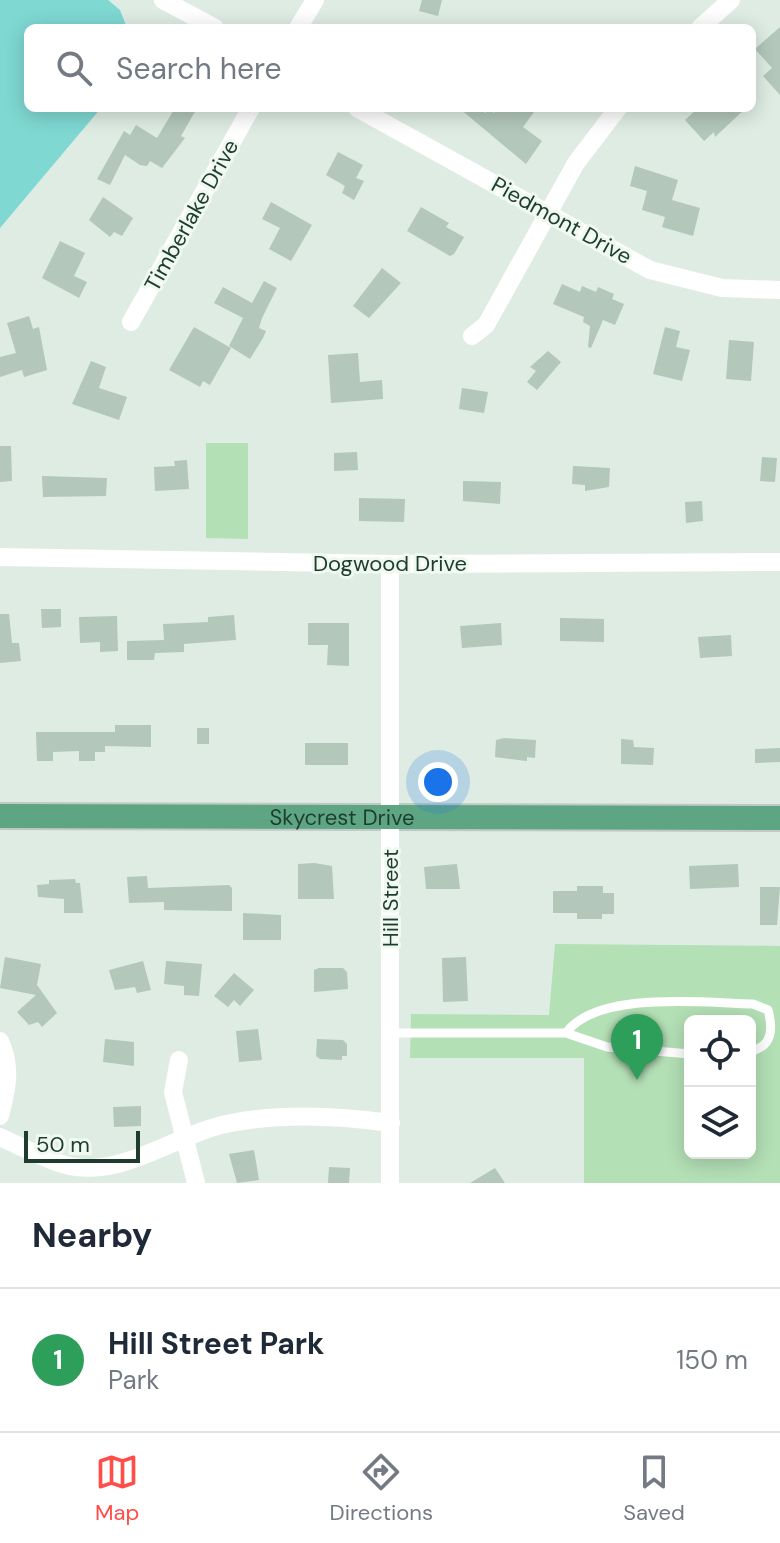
<!DOCTYPE html>
<style>
:root{--surface:#fff;--page:#f2f2f3;--text:#1f2937;--muted:#747a83;--line:#e0e1e3;--accent:#ff4d49}
body{margin:0;font-family:"DM Sans",sans-serif;background:var(--page);color:var(--text)}
.controls{position:absolute;right:24px;bottom:24px;display:grid;overflow:hidden;border-radius:12px;box-shadow:0 4px 20px #0003}
.controls button{width:72px;height:72px;display:grid;place-items:center;padding:0;border:0;border-bottom:2px solid var(--line);background:var(--surface);color:var(--text);font:40px sans-serif}
.scale{position:absolute;left:24px;bottom:20px;width:116px;box-sizing:border-box;padding-left:8px;border:4px solid #1e3d2e;border-top:0;font-size:22px;line-height:28px;white-space:nowrap;color:#1e3d2e;-webkit-text-stroke:6px #eff8f1;paint-order:stroke}
.you{position:absolute;left:438px;top:782px;width:28px;height:28px;margin:-20px;border:6px solid #fff;border-radius:50%;background:#1a73e8;box-shadow:0 0 0 12px #1a73e833}
.badge{display:grid;place-items:center;width:52px;height:52px;border-radius:50%;background:var(--accent);color:#fff;font-size:26px;font-weight:700}
.pin{position:absolute;translate:-50% -66px;filter:drop-shadow(0 2px 4px #0008)}
.pin::after{content:'';position:absolute;top:42px;width:28px;height:24px;background:inherit;clip-path:polygon(0 0,100% 0,50% 100%)}
.list{margin:0;padding:0;list-style:none}
h2{display:flex;justify-content:space-between;align-items:center;height:104px;margin:0;padding:0 32px;font-size:34px}
h2 small{font-size:26px;font-weight:400;color:var(--muted)}
.list li{display:grid;grid-template-columns:52px 1fr auto;gap:24px;align-items:center;box-sizing:border-box;height:144px;padding:0 32px;border-top:2px solid var(--line)}
.list b{display:block;font-size:30px;white-space:nowrap}
.list p{margin:0;font-size:26px;white-space:nowrap;color:var(--muted)}
.list em{font-size:26px;font-style:normal;color:var(--muted)}
.icon{flex:none;width:44px;height:44px;fill:none;stroke:currentColor;stroke-width:2;stroke-linecap:round;stroke-linejoin:round}
.map{position:relative;flex:none;width:780px;height:1183px;overflow:hidden}
.search{position:absolute;background:var(--surface);box-shadow:0 4px 20px #0003;left:24px;right:24px;top:24px;height:88px;display:flex;align-items:center;gap:20px;box-sizing:border-box;padding:0 28px;border-radius:12px;color:var(--muted);font-size:30px}
.sheet{height:248px;background:var(--surface)}
nav{display:flex;justify-content:space-around;align-items:center;box-sizing:border-box;height:112px;border-top:2px solid var(--line);background:var(--surface);font-size:22px;color:var(--muted)}
nav a{display:grid;justify-items:center;gap:4px}
nav .on{color:var(--accent)}
.map>svg:first-child{display:block}
.green{fill:#b4e0b6;fill-rule:evenodd}
.water{fill:#7fd8d2}
.building{fill:#b3c7bb}
.lines{fill:none;stroke-linecap:round;stroke-linejoin:round}
.primary-casing{stroke:#c0c9c4;stroke-width:28}
.service{stroke:#fff;stroke-width:9}
.minor{stroke:#fff;stroke-width:18}
.primary{stroke:#5ea683;stroke-width:24}
.labels{text-anchor:middle;stroke-width:6;stroke-linejoin:round;paint-order:stroke}
.street-label{font-size:22px;fill:#1e3d2e;stroke:#eff8f1}
</style>
<div class="map">
<svg width="780" height="1183" viewBox="0 0 780 1183">
<rect width="100%" height="100%" fill="#deece3"/>
<path class="green" d="M206,443h42v96l-42,-1z
M555,944l225,2v237h-196v-125h-174l1,-44 138,1zM690,1021h60v132h-60z"/>
<path class="water" d="M0,0h108l12,10 7,18h-99v80h73l-101,120z"/>
<path class="building" d="M422,0h20l-4,16 -19,-5z
M780,27v68l-17,-19 9,-8 -17,-19z
M175,108h22l-16,28 4,2 -23,30 -12,-7 -3,5 -7,-1 -15,-10 -15,30 -13,-6 27,-48 6,4 6,-10 21,13z
M459,108h19l7,5 4,-4 5,4 3,-5h40l-14,19 19,14 -16,23z
M698,108h48l-31,29 -1,-5 -10,9 -19,-21z
M338,152l25,13 -7,13 8,3 -10,19 -12,-7 3,-7 -19,-11z
M635,166l43,14 -6,20 28,8 -7,28 -31,-9 3,-10 -23,-7 5,-19 -17,-5z
M103,197l30,21 -11,18 -8,-4 -4,5 -21,-17z
M271,202l41,23 -21,36 -22,-12 11,-21 -18,-9z
M421,207l28,16 -3,4 18,10 -10,17 -4,2 -43,-25z
M60,241l25,12 -11,23 13,6 -8,16 -37,-20z
M382,268l19,15 -32,35 -16,-12z
M264,281l13,7 -15,30 -3,10 7,3 -3,7 -13,21 -21,-13 14,-28 -29,-15 9,-16 29,16z
M562,284l18,8 2,-6 14,6 2,-5 16,7 -2,5 12,5 -9,21 -12,-5 -12,28 -3,-1 2,-21 -7,-4 1,-5 -31,-13z
M29,316l4,13 6,-2 8,43 -23,7 -2,-7 -22,7v-20l16,-4 -9,-30z
M194,327l37,21 -21,37 -7,-4 -3,6 -31,-17z
M665,327l15,4 -4,16 14,3 -8,31 -29,-7z
M729,340l25,2 -3,39 -25,-2z
M548,351l13,11 -24,28 -10,-8 9,-11 -6,-4z
M358,353l2,29 22,-2 1,19 -52,4 -3,-48z
M91,361l15,6 -7,21 28,9 -8,23 -47,-16z
M462,388l26,4 -4,21 -25,-4z
M0,446h11l1,35 -12,1z
M357,452l1,18 -24,1v-18z
M762,457l15,1 -2,24 -15,-1z
M187,460l2,29 -34,2 -1,-24 21,-1 -1,-5z
M573,466l37,2 -1,19 -24,4v-6l-13,-1z
M42,476l65,2 -1,18 -63,1z
M463,481l38,1 -1,22 -37,-3z
M359,498l46,1 -1,23 -45,-1z
M702,501l1,20 -17,2 -1,-21z
M41,609h20v18l-19,1z
M0,614h9l3,29h7l2,18 -21,2z
M234,615l2,25 -52,4v8l-29,1 -1,7h-27v-19l37,-1 -1,-16 45,-2v-5z
M117,616l1,35 -18,1v-10l-20,1 -1,-26z
M560,618l44,1v23l-44,-1z
M308,623h41v43l-22,-1 1,-20h-20z
M501,623l1,22 -40,3 -2,-22z
M731,635l1,21 -32,2 -2,-21z
M115,725h36v22l-46,-1v6h-10v9h-16v-10l-26,1v9h-16l-1,-29h79z
M197,728h12v16h-12z
M504,738l32,2 -1,18 -8,-1v4l-32,-4 1,-17z
M621,739l12,1 1,7 20,1 -1,17 -32,-1z
M305,743h43v22h-43z
M780,748v14l-25,1v-14z
M314,863l18,3 2,33h-36v-35z
M457,864l3,25h-34l-2,-22z
M738,864l1,23 -49,2 -1,-23z
M147,876l1,12 81,-3 3,3v23l-68,-1v-8l-35,1 -2,-26z
M75,879l1,4h4l3,30h-19v-14l-26,-2 -1,-12 12,-1v-4z
M577,886h26v7h11v21h-12v5h-25v-6h-24v-22h24z
M760,887h20l-3,38h-17z
M243,913l38,2v25h-38z
M5,957l36,7 -4,21 20,28 -15,14 -4,-5 -9,3 -12,-13 19,-17 -36,-7z
M466,957l2,44 -25,1 -1,-44z
M143,961l8,29 -14,3 -2,-6 -20,3 -6,-20z
M166,961l36,3 -3,32 -15,-1v-9l-20,-2z
M319,968h24l4,4 1,17 -34,3v-22z
M234,973l20,17 -14,16 -6,-6 -6,7 -14,-11z
M258,1029l4,31 -23,2 -3,-31z
M105,1039l29,3v24l-31,-4z
M317,1039l26,1 4,4v12h-5v4l-22,-1 -4,-3z
M141,1106v20l-27,1 -1,-20z
M254,1150l5,30 -22,3 -8,-29z
M329,1167l21,1 -1,15h-21z
M495,1168l10,15h-35z"/>
<g class="lines">
<g class="primary-casing">
<g id="primary">
<path id="s1" d="M0,816l780,2"/>
</g>
</g>
<path class="service" d="M391,1033h175l41,14 83,7
M566,1033c31,-43 139,-30 187,-29l15,6c5,18 5,37 -18,41"/>
<path class="minor" d="M163,0l52,28
M298,28l17,-28
M700,28l31,-28
M357,108l293,162 72,18 58,2
M131,322l120,-214
M472,336l14,-11 90,-162 42,-55
M0,557l390,7 390,-2
M390,564v619
M0,1041c12,26 7,48 0,75
M179,1060l-6,32 23,91
M0,1137c20,9 41,20 62,27 58,18 113,-31 169,-41 50,-10 110,-7 160,0"/>
<use href="#primary" class="primary"/>
</g>
<g class="labels">
<g class="street-label">
<text transform="translate(191 215) rotate(-61)" y="8">Timberlake Drive</text>
<text transform="translate(562 220) rotate(29)" y="8">Piedmont Drive</text>
<text x="390" y="571">Dogwood Drive</text>
<text dy="8" stroke="none"><textPath href="#s1" startOffset="342">Skycrest Drive</textPath></text>
<text transform="translate(390 898) rotate(-90)" y="8">Hill Street</text>
</g>
</g>
</svg>
<div class="controls">
<button><svg class="icon" aria-label="locate" viewBox="0 0 24 24"><circle cx="12" cy="12" r="6"/><path d="M12 2v4M12 18v4M2 12h4M18 12h4"/></svg></button>
<button><svg class="icon" aria-label="layers" viewBox="0 0 24 24"><path d="M12 4l9 5-9 5-9-5zM3 14l9 5 9-5"/></svg></button>
</div>
<div class="scale">50 m</div>
<div class="you"></div>
<div class="pin badge" style="left:637px;top:1080px;background:#2e9e5b">1</div>
<div class="search"><svg class="icon" aria-label="search" viewBox="0 0 24 24"><circle cx="10" cy="10" r="6"/><path d="M15 15l6 6"/></svg>Search here</div>
</div>
<section class="sheet">
<h2>Nearby<small></small></h2>
<ul class="list">
<li><span class="badge" style="background:#2e9e5b">1</span><div><b>Hill Street Park</b><p>Park</p></div><em>150 m</em></li>
</ul>
</section>
<nav>
<a class="on"><svg class="icon" aria-label="map" viewBox="0 0 24 24"><path d="M3 6l6-2 6 2 6-2v14l-6 2-6-2-6 2zM9 4v14M15 6v14"/></svg>Map</a>
<a><svg class="icon" aria-label="directions" viewBox="0 0 24 24"><path d="M12 3l9 9-9 9-9-9zM9 14v-3h6M13 9l2 2-2 2"/></svg>Directions</a>
<a><svg class="icon" aria-label="saved" viewBox="0 0 24 24"><path d="M7 4h10v16l-5-4-5 4z"/></svg>Saved</a>
</nav>
